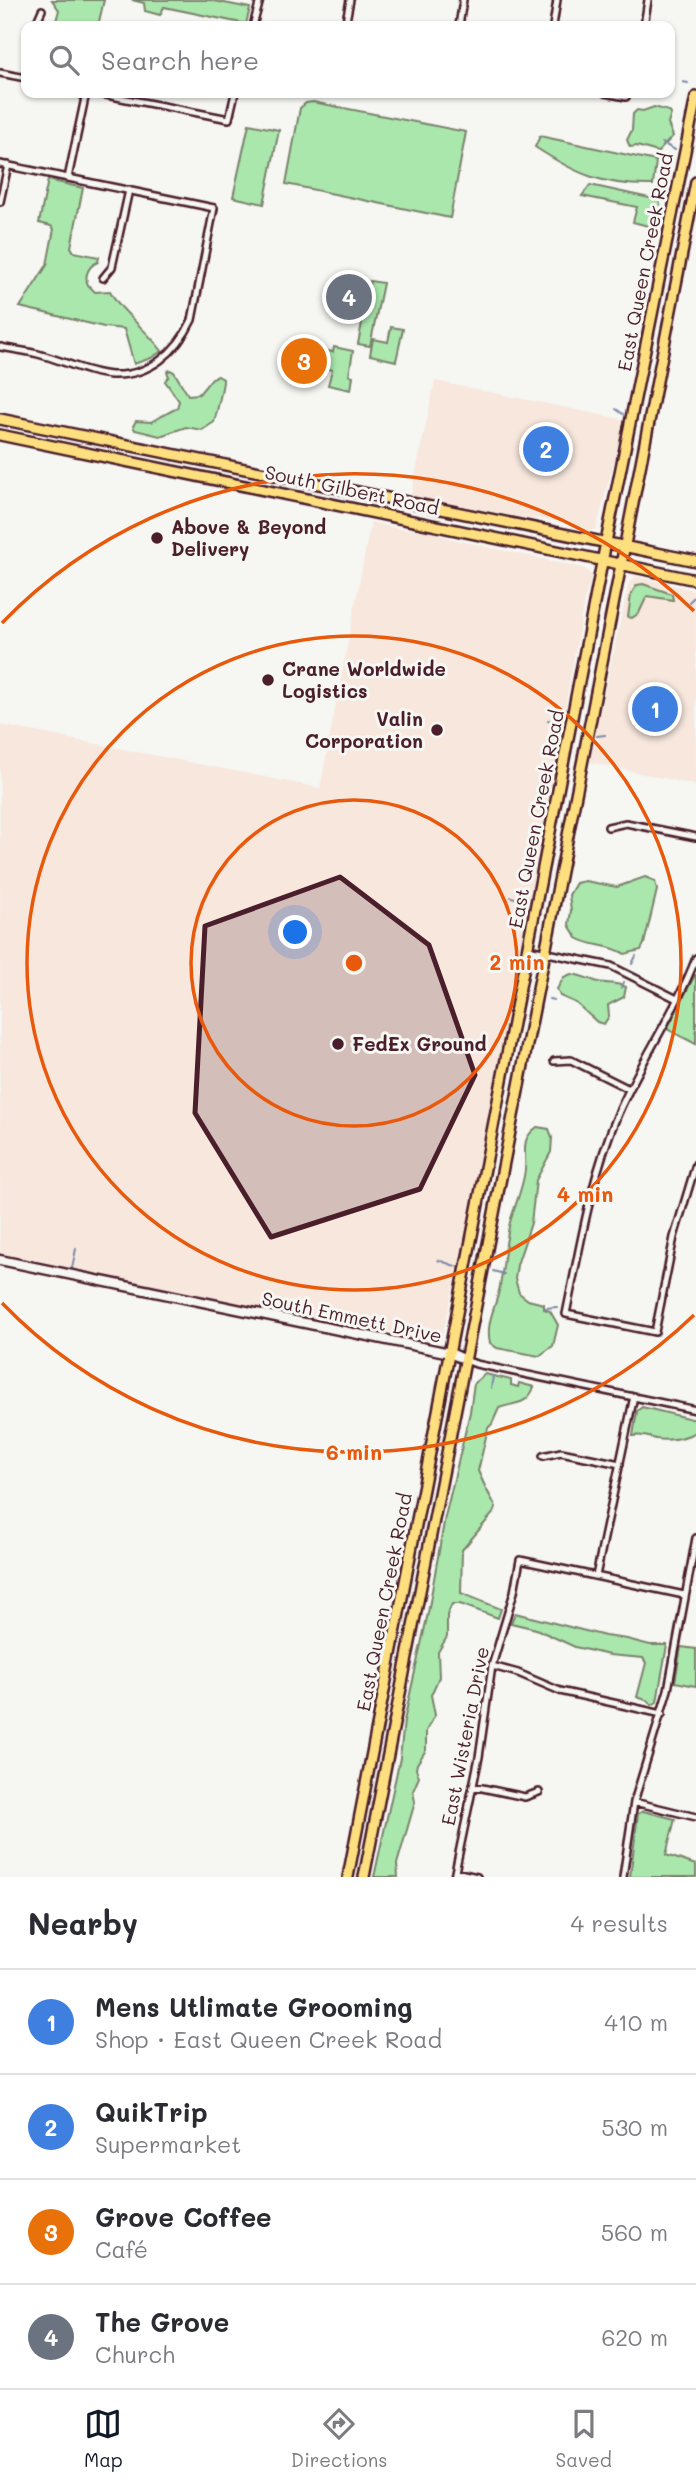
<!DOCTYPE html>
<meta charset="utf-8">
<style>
:root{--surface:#fff;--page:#f2f2f3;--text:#2b2b33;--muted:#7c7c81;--line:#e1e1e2;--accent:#111827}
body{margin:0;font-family:Mali,sans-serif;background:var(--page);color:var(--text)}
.you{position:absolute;left:296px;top:933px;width:24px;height:24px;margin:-18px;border:5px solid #fff;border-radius:50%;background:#1a73e8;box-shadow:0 0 0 10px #1a73e833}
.badge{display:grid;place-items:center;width:46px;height:46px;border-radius:50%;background:var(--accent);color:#fff;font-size:23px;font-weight:700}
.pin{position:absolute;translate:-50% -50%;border:4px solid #fff;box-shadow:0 2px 7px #0006}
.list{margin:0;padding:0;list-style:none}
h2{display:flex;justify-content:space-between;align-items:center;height:91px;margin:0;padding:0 28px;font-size:30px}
h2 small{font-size:23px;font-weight:400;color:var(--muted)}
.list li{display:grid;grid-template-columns:46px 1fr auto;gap:21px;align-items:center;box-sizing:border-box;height:105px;padding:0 28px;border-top:2px solid var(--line)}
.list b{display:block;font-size:26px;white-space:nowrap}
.list p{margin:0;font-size:23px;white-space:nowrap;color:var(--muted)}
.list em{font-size:23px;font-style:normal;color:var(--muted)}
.icon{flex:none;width:38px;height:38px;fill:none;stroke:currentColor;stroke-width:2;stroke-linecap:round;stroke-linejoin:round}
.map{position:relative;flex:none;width:696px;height:1877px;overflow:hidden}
.search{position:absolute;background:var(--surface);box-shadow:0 2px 5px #0004;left:21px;right:21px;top:21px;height:77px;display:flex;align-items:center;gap:18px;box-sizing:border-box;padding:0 24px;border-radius:14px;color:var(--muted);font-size:26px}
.sheet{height:511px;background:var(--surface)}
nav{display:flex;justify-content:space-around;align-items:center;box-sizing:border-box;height:98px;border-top:2px solid var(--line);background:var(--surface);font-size:19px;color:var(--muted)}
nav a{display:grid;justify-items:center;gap:4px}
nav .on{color:var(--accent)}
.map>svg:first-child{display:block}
.built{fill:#f7e7dd}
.green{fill:#aae7ad;stroke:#7a836c;stroke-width:2}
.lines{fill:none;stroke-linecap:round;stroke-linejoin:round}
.stream{stroke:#7e89a8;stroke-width:2}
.street-casing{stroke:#4a1f2b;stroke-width:10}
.secondary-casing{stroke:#4a1f2b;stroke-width:13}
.primary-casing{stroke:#4a1f2b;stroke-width:14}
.street{stroke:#f6f6f2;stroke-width:5}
.secondary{stroke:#f6f6f2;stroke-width:8}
.primary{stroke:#fedf80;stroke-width:9}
.marked{fill:#4a1f2b;fill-opacity:0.2;stroke:#4a1f2b;stroke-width:5;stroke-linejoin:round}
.ring{fill:none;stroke:#e8590c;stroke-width:3.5}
.poi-dot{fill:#4a1f2b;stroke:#f6f6f2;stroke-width:2.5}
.labels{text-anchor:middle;stroke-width:6;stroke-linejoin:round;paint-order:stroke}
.street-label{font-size:19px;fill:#4a1f2b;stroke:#f6f6f2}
.poi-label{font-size:19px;font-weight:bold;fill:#4a1f2b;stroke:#f6f6f2;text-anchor:start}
.centre{fill:#e8590c;stroke:#f6f6f2;stroke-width:3.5}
.ring-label{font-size:21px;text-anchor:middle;font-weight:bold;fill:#e8590c;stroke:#f6f6f2;stroke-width:6;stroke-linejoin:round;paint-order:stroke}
</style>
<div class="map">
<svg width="696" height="1877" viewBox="0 0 696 1877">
<rect width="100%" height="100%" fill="#f6f6f2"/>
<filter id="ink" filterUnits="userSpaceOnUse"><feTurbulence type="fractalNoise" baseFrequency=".0143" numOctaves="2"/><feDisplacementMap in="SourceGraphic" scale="14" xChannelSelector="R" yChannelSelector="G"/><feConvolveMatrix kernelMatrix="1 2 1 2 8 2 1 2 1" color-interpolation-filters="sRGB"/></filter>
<g filter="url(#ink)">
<path class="built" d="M435,381l190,39 -29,109 -7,2 -30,-10 -33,-3 -115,-22z
M371,522l28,7 24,1 33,10 128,28 8,8 -8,25 -24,135 -1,21 -15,61 -1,21 -78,400 -24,101 -8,4 -377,-77 -4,4 -52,-10v-536l320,63z
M636,576l60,15v194l-107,-23 40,-179z"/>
<path class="green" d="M52,0h52l-6,26h-31l-11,-5 3,-11z
M132,0h77l41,8 -4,16 -82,-17 -4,8 -15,-4 -1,-8z
M313,102l153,30 -16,86 -164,-34 14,-76 6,-5z
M654,107l15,4 2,3 -3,10 5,12 -15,16 -21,-6 -7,1 -3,-7 5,-10 1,-16 4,-4 6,1z
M249,124l30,6 -15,74 -31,-7z
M540,136l116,25 -3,24c-50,1 -77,-11 -118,-38z
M48,180l35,8 -12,59 3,5 25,5 -1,5c-10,4 -14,14 -10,23l7,7 15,-1c11,21 37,39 52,60l-11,7 -17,6 -10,-35 -20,-2 -84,-20 27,-42 7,-36 -3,-3 -12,-3z
M590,185l69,15 2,7 -5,21 -23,-6 4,-15 -55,-11z
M370,281l13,2 -13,63 -12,-2z
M391,327l12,2 -7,32 -26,-6 3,-16 15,3z
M334,347l19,4 -4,24 4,1 -2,14 -23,-5 4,-15 -7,-2 1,-12 -4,-6 11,2z
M170,370l4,2 14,23 11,-1 13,-16 6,-2 5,3c1,3 -7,37 -9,43l-12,8 -16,-3 -26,9 -25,-6 -2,-4 3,-5 15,1 26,-14 2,-7 -14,-20 4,-5 -2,-4z
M643,584l29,10 1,6 -26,-4 -8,17 -7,5 -4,-1 3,-23 6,-9z
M645,877l10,4 2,9 -13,54 -3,6 -16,4c-14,-10 -33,-7 -48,-16l-8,-13 2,-15 -2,-15 7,-12 9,-2 32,6z
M571,974c9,1 15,4 24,7 10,4 20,0 31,6l-2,10 -16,8 1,11 -5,8 -7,-2 -21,-19 -16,-7 -3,-7 7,-12z
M695,975h1v69l-29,-15z
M537,1127l12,2 3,9 -1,14 -15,28 -5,43 -14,42 -2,14 4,14 9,7 16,4v5l6,2 8,14 -5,21 -14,10 -42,-8 -7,-5c-5,-21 7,-38 10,-57 4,-22 5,-43 10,-64 5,-17 13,-34 15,-52 2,-18 -6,-30 12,-43z
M485,1374l26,6v5l7,2 1,-4 15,4c-7,19 -19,15 -35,21l-7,16 -4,4 -10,43c5,12 11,24 18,36l-1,4 -33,39 -1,43 40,16 -3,9 -38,-14h-8l-5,11v22l-9,15 1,25 -8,18 4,20 -9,16v19l-9,14 -1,5 3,8 -6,14 2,11 -18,62 1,13h-24l26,-119 4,-37 24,-108 17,-96 25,-105 4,-29z
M642,1407l54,13v12c-13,7 -25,9 -40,7 -9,-2 -13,-5 -23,-3l4,-25z
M515,1613l90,23 22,3 23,6h17l-10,57 -5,3 -3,-4 -12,-4 9,-34 -3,-5 -34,-3 -34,-8 -39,-18 -25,-6z
M681,1647l15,2v37l-21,-4z
M643,1811l32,8 -9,36 30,10v12h-66l8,-63z"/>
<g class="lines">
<path class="stream" d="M683,82l5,1
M662,143l13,7
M662,172l8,4
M653,216l8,2
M616,409l7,5
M689,602l7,-7
M548,720l11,3
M597,736l8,-1
M511,897l17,4
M632,964l4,-8
M621,988l3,-6
M549,999l5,1
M438,1260l20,7
M72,1268l4,-19
M493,1271l11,3
M545,1308l12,-1
M491,1388l2,-12"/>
<g class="street-casing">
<path id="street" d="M35,26l7,-16
M253,26l7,-26
M345,26l5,-26
M459,26l4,-26
M553,26l4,-26
M644,26l4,-26
M0,73l26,5
M96,93l133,26 6,-26
M605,93l21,4 2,-4
M0,164l214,44 -22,112c-15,32 -43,57 -81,55 -25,-2 -49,-15 -73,-21 -13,-3 -26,-5 -38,-7
M68,178l18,-85
M0,202l8,-37
M103,278l9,-11 17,-77
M608,827l18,-4 70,14
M528,949l83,17 66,33
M696,958c-21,55 -56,104 -79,158 -27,64 -37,132 -51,198l89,18 19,-95 22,-73
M554,1061l17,-1 58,29
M465,1360l11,4 220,46
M543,1456l18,-4 59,12
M596,1576l38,-180
M492,1666l26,7 42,18 102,23
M473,1786l52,11 14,-5
M634,1802l62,15
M455,1872l22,5
M454,1877l25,-120 13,-91 22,-74 6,-32 164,35
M623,1877l11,-75 34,-112 28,-152"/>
</g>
<g class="secondary-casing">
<path id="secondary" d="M0,1260l450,93 9,4"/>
</g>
<g class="primary-casing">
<path id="primary" d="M0,419l696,142
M0,435l696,145
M348,1877l258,-1335 90,-445
M364,1877l332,-1695"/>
</g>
<use href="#street" class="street"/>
<use href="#secondary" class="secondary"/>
<use href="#primary" class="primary"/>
</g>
</g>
<path class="marked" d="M340,877l89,68 46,130 -55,114 -149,48 -76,-124 10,-187z"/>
<g class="ring">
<circle cx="354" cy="963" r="163"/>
<circle cx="354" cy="963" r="327"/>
<path d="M694 1315A490 490 0 0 1 2 1303M2 623A490 490 0 0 1 694 611"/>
</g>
<g class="poi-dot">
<circle cx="157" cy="538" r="7"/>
<circle cx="268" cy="680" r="7"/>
<circle cx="437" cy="730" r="7"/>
<circle cx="338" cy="1044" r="7"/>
</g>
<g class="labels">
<g class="street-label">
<text transform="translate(645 262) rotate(-79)" y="7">East Queen Creek Road</text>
<text transform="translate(352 490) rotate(12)" y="7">South Gilbert Road</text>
<text transform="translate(536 819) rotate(-79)" y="7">East Queen Creek Road</text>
<text transform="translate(352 1317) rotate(12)" y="7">South Emmett Drive</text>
<text transform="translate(384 1602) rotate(-79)" y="7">East Queen Creek Road</text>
<text transform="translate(465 1736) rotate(-79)" y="7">East Wisteria Drive</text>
</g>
<g class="poi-label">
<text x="171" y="534">Above &amp; Beyond<tspan x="171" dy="22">Delivery</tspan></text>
<text x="282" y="676">Crane Worldwide<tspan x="282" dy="22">Logistics</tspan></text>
<text x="423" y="726" text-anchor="end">Valin<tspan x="423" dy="22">Corporation</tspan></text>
<text x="352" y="1051">FedEx Ground</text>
</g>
</g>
<circle cx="354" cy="963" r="10" class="centre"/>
<g class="ring-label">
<text x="517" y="970">2 min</text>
<text x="585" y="1202">4 min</text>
<text x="354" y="1460">6 min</text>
</g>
</svg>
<div class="you"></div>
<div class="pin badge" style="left:655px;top:709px;background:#3f7fe0">1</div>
<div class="pin badge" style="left:546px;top:449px;background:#3f7fe0">2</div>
<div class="pin badge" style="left:304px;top:361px;background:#e8710a">3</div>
<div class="pin badge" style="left:349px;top:297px;background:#6b7280">4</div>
<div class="search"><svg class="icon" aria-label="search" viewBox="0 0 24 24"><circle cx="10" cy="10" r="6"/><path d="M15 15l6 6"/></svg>Search here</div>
</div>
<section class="sheet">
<h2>Nearby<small>4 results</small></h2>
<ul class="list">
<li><span class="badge" style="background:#3f7fe0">1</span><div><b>Mens Utlimate Grooming</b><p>Shop · East Queen Creek Road</p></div><em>410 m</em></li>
<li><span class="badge" style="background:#3f7fe0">2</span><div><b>QuikTrip</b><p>Supermarket</p></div><em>530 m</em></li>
<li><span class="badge" style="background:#e8710a">3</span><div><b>Grove Coffee</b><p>Café</p></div><em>560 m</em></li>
<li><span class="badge" style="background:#6b7280">4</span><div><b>The Grove</b><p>Church</p></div><em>620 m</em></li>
</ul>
</section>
<nav>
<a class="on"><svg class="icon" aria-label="map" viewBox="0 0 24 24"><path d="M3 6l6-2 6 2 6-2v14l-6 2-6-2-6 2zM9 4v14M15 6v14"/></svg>Map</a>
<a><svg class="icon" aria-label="directions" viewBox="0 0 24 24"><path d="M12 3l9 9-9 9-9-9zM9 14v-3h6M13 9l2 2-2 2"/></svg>Directions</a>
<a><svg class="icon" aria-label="saved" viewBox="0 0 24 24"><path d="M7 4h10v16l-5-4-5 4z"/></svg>Saved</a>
</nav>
